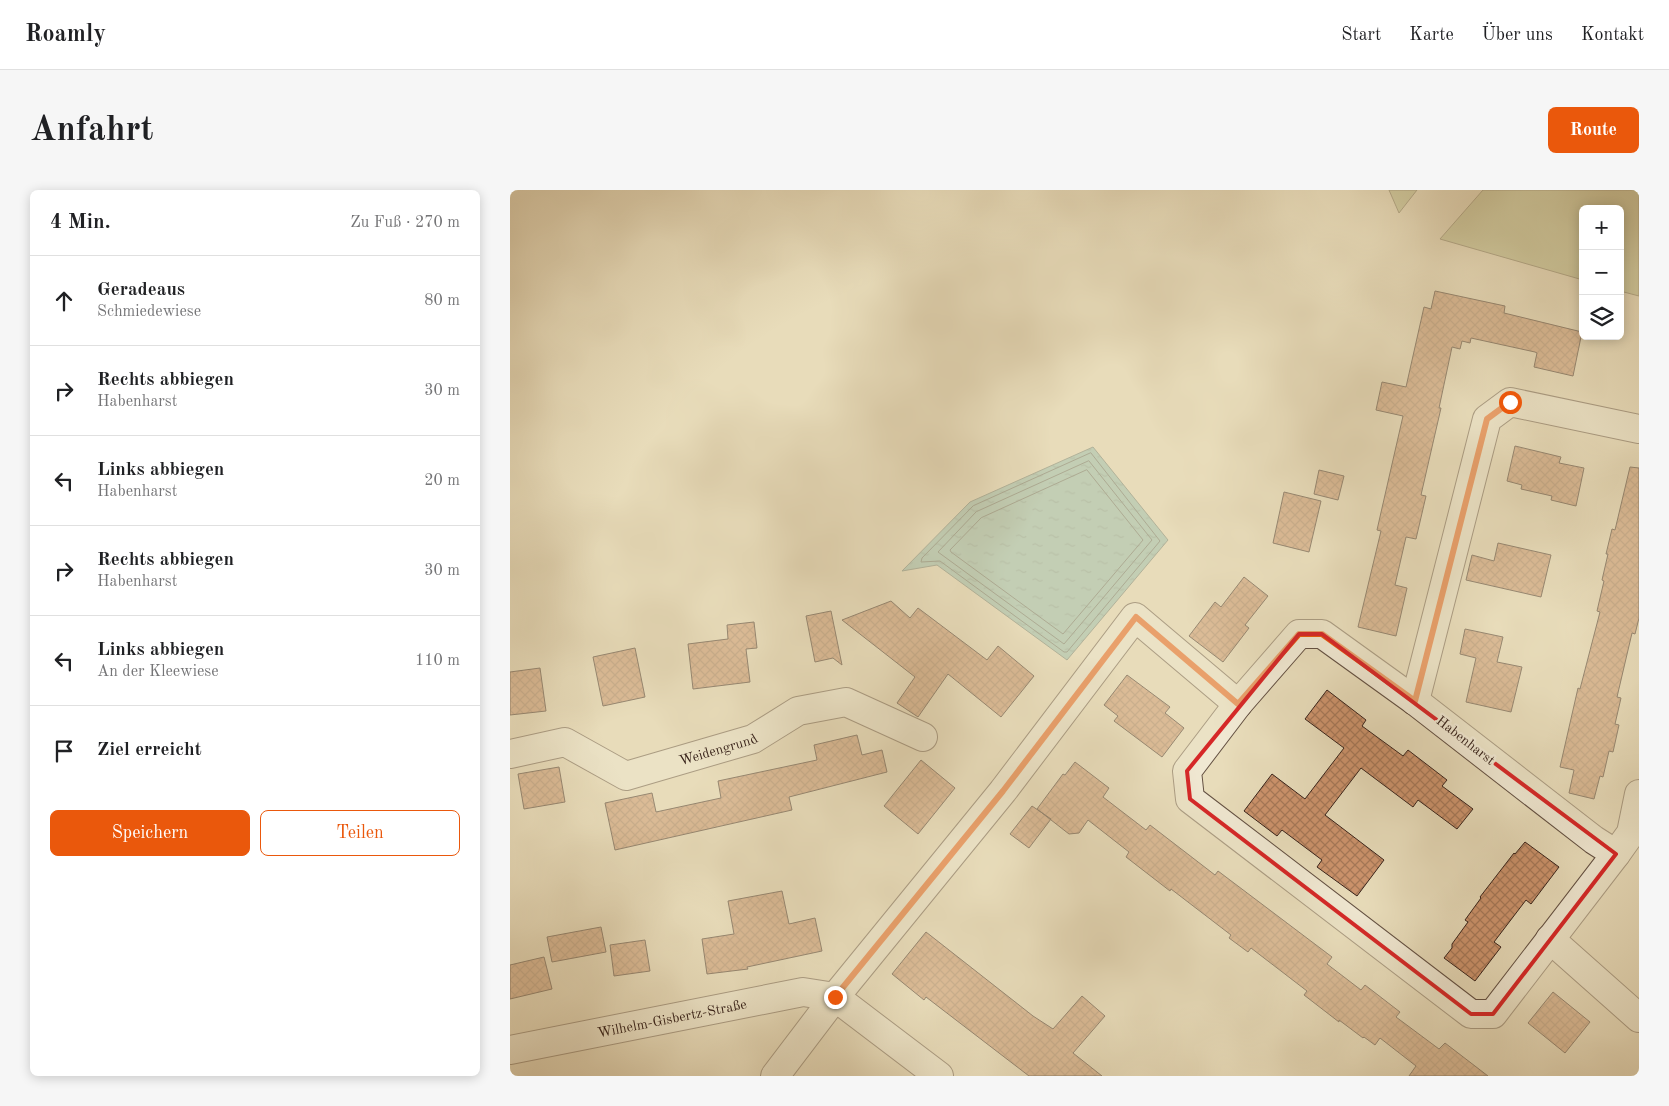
<!DOCTYPE html>
<html lang="de">
<meta charset="utf-8">
<style>
:root{--surface:#fff;--page:#f6f6f6;--text:#202124;--muted:#757577;--line:#e0e0e0;--accent:#ea580c}
body{margin:0;font-family:"Old Standard TT",serif;background:var(--page);color:var(--text)}
.controls{position:absolute;right:15px;top:15px;display:grid;overflow:hidden;border-radius:8px;box-shadow:0 2px 12px #0003}
.controls button{width:45px;height:45px;display:grid;place-items:center;padding:0;border:0;border-bottom:1px solid var(--line);background:var(--surface);color:var(--text);font:25px sans-serif}
.stop{position:absolute;width:15px;height:15px;margin:-11px;border:4px solid #ea580c;border-radius:50%;background:#fff}
.stop.end{background:#ea580c;border-color:#fff;box-shadow:0 1px 5px #0008}
.list{margin:0;padding:0;list-style:none}
h2{display:flex;justify-content:space-between;align-items:center;height:65px;margin:0;padding:0 20px;font-size:21px}
h2 small{font-size:16px;font-weight:400;color:var(--muted)}
.list li{display:grid;grid-template-columns:32px 1fr auto;gap:15px;align-items:center;box-sizing:border-box;height:90px;padding:0 20px;border-top:1px solid var(--line)}
.list b{display:block;font-size:19px;white-space:nowrap}
.list p{margin:0;font-size:16px;white-space:nowrap;color:var(--muted)}
.list em{font-size:16px;font-style:normal;color:var(--muted)}
.actions{display:flex;gap:10px;padding:15px 20px}
.actions a{flex:1;padding:11px 0;border:1px solid var(--accent);border-radius:8px;text-align:center;font-size:18px;color:var(--accent)}
.actions .main{background:var(--accent);color:#fff}
.icon{flex:none;width:28px;height:28px;fill:none;stroke:currentColor;stroke-width:2;stroke-linecap:round;stroke-linejoin:round}
.map{position:relative;flex:none;width:1129px;height:886px;overflow:hidden;border-radius:8px}
header{display:flex;align-items:center;gap:30px;box-sizing:border-box;height:70px;padding:0 25px;background:var(--surface);border-bottom:1px solid var(--line)}
header strong{font-size:24px}
nav{display:flex;gap:28px;margin-inline-start:auto;font-size:18px}
.intro{display:flex;align-items:center;justify-content:space-between;box-sizing:border-box;height:120px;padding:0 30px}
h1{margin:0;font-size:35px}
.button{padding:12px 22px;border-radius:8px;background:var(--accent);color:#fff;font-size:18px;font-weight:700}
main{display:flex;gap:30px;padding:0 30px}
aside{flex:1;background:var(--surface);border-radius:8px;box-shadow:0 2px 12px #0003}
.map>svg:first-child{display:block}
.green{fill:#bdbe8b;stroke:#7a7052}
.water{fill:url(#water-ripples);stroke:#717e72}
.lines{fill:none;stroke-linecap:round;stroke-linejoin:round}
.shore{stroke:#676f64;stroke-width:1}
.building{fill:url(#building-cross-hatch);stroke:#37221a}
.minor-casing{stroke:#635042;stroke-width:30}
.minor{stroke:#f0e8d2;stroke-width:28}
.route{stroke:#ea580c;stroke-width:6}
.marked{fill:none;stroke:#d62828;stroke-width:4;stroke-linejoin:round}
.labels{text-anchor:middle;stroke-width:4.5;stroke-linejoin:round;paint-order:stroke}
.street-label{font-size:14px;fill:#37221a;stroke:#f0e8d2}
</style>
<header>
<strong>Roamly</strong>
<nav><a>Start</a><a>Karte</a><a>Über uns</a><a>Kontakt</a></nav>
</header>
<div class="intro"><h1>Anfahrt</h1><a class="button">Route</a></div>
<main>
<aside>
<h2>4 Min.<small>Zu Fuß · 270 m</small></h2>
<ul class="list">
<li><svg class="icon" aria-label="ahead" viewBox="0 0 24 24"><path d="M12 20V5M6 11l6-6 6 6"/></svg><div><b>Geradeaus</b><p>Schmiedewiese</p></div><em>80 m</em></li>
<li><svg class="icon" aria-label="right" viewBox="0 0 24 24"><path d="M7 20v-9h11M14 6l5 5-5 5"/></svg><div><b>Rechts abbiegen</b><p>Habenharst</p></div><em>30 m</em></li>
<li><svg class="icon" aria-label="left" viewBox="0 0 24 24"><path d="M17 20v-9H6M10 6l-5 5 5 5"/></svg><div><b>Links abbiegen</b><p>Habenharst</p></div><em>20 m</em></li>
<li><svg class="icon" aria-label="right" viewBox="0 0 24 24"><path d="M7 20v-9h11M14 6l5 5-5 5"/></svg><div><b>Rechts abbiegen</b><p>Habenharst</p></div><em>30 m</em></li>
<li><svg class="icon" aria-label="left" viewBox="0 0 24 24"><path d="M17 20v-9H6M10 6l-5 5 5 5"/></svg><div><b>Links abbiegen</b><p>An der Kleewiese</p></div><em>110 m</em></li>
<li><svg class="icon" aria-label="arrive" viewBox="0 0 24 24"><path d="M6 21V4h12l-3 4 3 4H6"/></svg><div><b>Ziel erreicht</b></div></li>
</ul>
<div class="actions"><a class="main">Speichern</a><a>Teilen</a></div>
</aside>
<div class="map">
<svg width="1129" height="886" viewBox="0 0 1129 886">
<defs>
<pattern id="water-ripples" width="26" height="14" patternUnits="userSpaceOnUse" patternTransform="scale(1.25)"><rect width="26" height="14" fill="#97bcad"/><path d="M2 4q2-2 4 0t4 0M15 11q2-2 4 0t4 0" fill="none" stroke="#83a194"/></pattern>
<pattern id="building-cross-hatch" width="8" height="8" patternUnits="userSpaceOnUse" patternTransform="scale(1.25)"><rect width="8" height="8" fill="#cc936c"/><path d="M0 0l8 8M0 8l8-8" fill="none" stroke="#a67858"/></pattern>
</defs>
<rect width="100%" height="100%" fill="#e8dcba"/>
<filter id="stains"><feTurbulence type="fractalNoise" baseFrequency=".004" numOctaves="4"/><feColorMatrix values="0 0 0 0 .2 0 0 0 0 .09 0 0 0 0 .02 0 0 0 .5 -.17"/></filter>
<radialGradient id="worn" r=".72"><stop offset=".6" stop-color="#630" stop-opacity="0"/><stop offset="1" stop-color="#630" stop-opacity=".3"/></radialGradient>
<path class="green" d="M879,0h28l-18,23z
M973,0h156v106l-19,-5v-82h-37v71l-143,-41z"/>
<path class="water" d="M583,257l75,93 -101,120 -130,-95 -35,6 68,-69z"/>
<g class="lines">
<path class="shore" d="M581,263l69,88 -93,111h-3l-124,-91 -19,1 1,-4 51,-52z
M579,271l63,79 -88,104 -126,-92 38,-40z
M577,280l56,70 -80,94 -112,-82 -1,-2 31,-32z"/>
</g>
<path class="building" d="M925,101l70,15 -1,7 78,19 -9,44 -39,-9 3,-14 -2,-1 -64,-14 -1,5 -8,-2 -2,8 -8,-2 -13,61h2l-20,87 5,1 -10,43 -10,-2 -11,48 12,3 -11,48 -38,-9 23,-96 -4,-1 26,-114 -27,-6 6,-28 24,5 18,-80 7,2z
M1005,256l46,11 -2,6 25,5 -8,38 -25,-6 1,-4 -31,-7 1,-4 -15,-4z
M1120,277l9,1v150l-4,16 -3,-1 -15,64 4,1 -6,26 4,1 -6,27 -4,-1 -6,26 -3,-1 -6,23 -25,-6 5,-23 -14,-3 18,-79 2,1 20,-77 -3,-1 7,-30 -2,-1 6,-26h-2l6,-25 3,1z
M809,280l25,6 -6,24 -24,-6z
M774,302l37,9 -12,51 -36,-9z
M988,353l53,12 -10,42 -75,-17 6,-25 22,6z
M734,387l24,19 -23,29 4,3 -26,34 -34,-26 26,-34 6,5z
M381,411l19,17 8,-10 69,52 11,-14 36,30 -33,41 -53,-43 -30,43 -21,-14 18,-26 -73,-57z
M321,421l11,54 -9,-7 -18,4 -9,-46z
M244,432l3,26 -11,1 4,33 -57,7 -5,-45 40,-5 -1,-14z
M955,439l38,8 -6,25 25,5 -11,45 -45,-10 10,-44 -16,-4z
M125,458l10,49 -42,9 -10,-49z
M30,478l6,43 -36,4v-43z
M617,485l43,32 -5,6 19,15 -22,29 -48,-36 4,-5 -14,-11z
M817,500l39,30 -4,6 41,30 5,-6 39,30 -5,6 31,23 -16,20 -39,-29 -5,7 -52,-39 -36,47 59,45 -27,36 -40,-29 5,-7 -40,-30 -5,6 -33,-25 28,-37 33,25 39,-51 -39,-29z
M347,545l5,20 20,-5 5,22 -98,25 3,13 -177,40 -10,-47 47,-10 4,19 65,-14 -3,-17 99,-21 -3,-15z
M411,570l34,28 -37,46 -34,-28z
M565,572l34,26 -6,9 43,33 4,-5 65,50 3,-4 114,86 -5,7 34,26 4,-5 35,27 -4,5 43,32 6,-6 43,33h-79l7,-10 -36,-28 -5,7 -11,-8 -1,1 -24,-18v2l-35,-27 3,-4 -56,-43 -3,4 -19,-14 2,-3 -60,-46 -1,2 -44,-34 3,-5 -41,-32 -9,13 -10,1 -32,-25 26,-35 2,1z
M49,577l6,35 -41,7 -6,-35z
M522,616l19,13 -22,29 -19,-14z
M1015,652l34,25 -28,37 -5,-4 -32,42 7,5 -26,34 -31,-23 8,-10v-4l16,-22 -3,-2 16,-22 -1,-1 34,-44 1,1z
M272,701l7,33 26,-6 7,33 -75,16 1,2 -41,5 -5,-35 32,-5 -6,-33z
M91,737l5,25 -54,10 -5,-25z
M416,742l107,84 20,13 29,-33 23,20 -32,37 29,23h-73l-103,-79 -2,3 -32,-26z
M135,750l5,31 -36,5 -4,-31z
M34,767l8,32 -42,10v-34z
M1043,802l37,30 -25,31 -37,-30z"/>
<g class="lines">
<g class="minor-casing">
<g id="minor">
<path d="M789,444h23l93,67 179,139 22,14 -123,160h-22l-281,-215 -3,-28 51,-67z"/>
<path d="M905,511l72,-282 23,-17 129,27"/>
<path id="s1" d="M0,564l55,-12 61,34 127,-37 45,-28 48,-9 77,35"/>
<path d="M1106,664l15,-21 8,-39"/>
<path d="M1040,749l89,79"/>
<path id="s2" d="M0,860l293,-58 32,5 104,79"/>
<path d="M265,886l60,-79 168,-206 132,-174 103,87"/>
</g>
</g>
<use href="#minor" class="minor"/>
</g>
<g class="lines">
<path class="route" d="M325,807l168,-206 133,-174 102,87 61,-70h23l93,67 72,-282 23,-17"/>
</g>
<path d="M0 0H1129V886H0ZM789,444h23l294,220 -123,160h-22l-281,-215 -3,-28z" fill="#e8dcba" fill-opacity=".55" fill-rule="evenodd"/>
<path class="marked" d="M789,444h23l294,220 -123,160h-22l-281,-215 -3,-28z"/>
<g class="labels">
<g class="street-label">
<text transform="translate(956 550) rotate(38)" y="5">Habenharst</text>
<text dy="5" stroke="none"><textPath href="#s1" startOffset="222">Weidengrund</textPath></text>
<text dy="5" stroke="none"><textPath href="#s2" startOffset="165">Wilhelm-Gisbertz-Straße</textPath></text>
</g>
</g>
<rect width="100%" height="100%" filter="url(#stains)"/>
<rect width="100%" height="100%" fill="url(#worn)"/>
</svg>
<div class="controls">
<button>+</button>
<button>−</button>
<button><svg class="icon" aria-label="layers" viewBox="0 0 24 24"><path d="M12 4l9 5-9 5-9-5zM3 14l9 5 9-5"/></svg></button>
</div>
<div class="stop" style="left:1000px;top:212px"></div>
<div class="stop end" style="left:325px;top:807px"></div>
</div>
</main>
